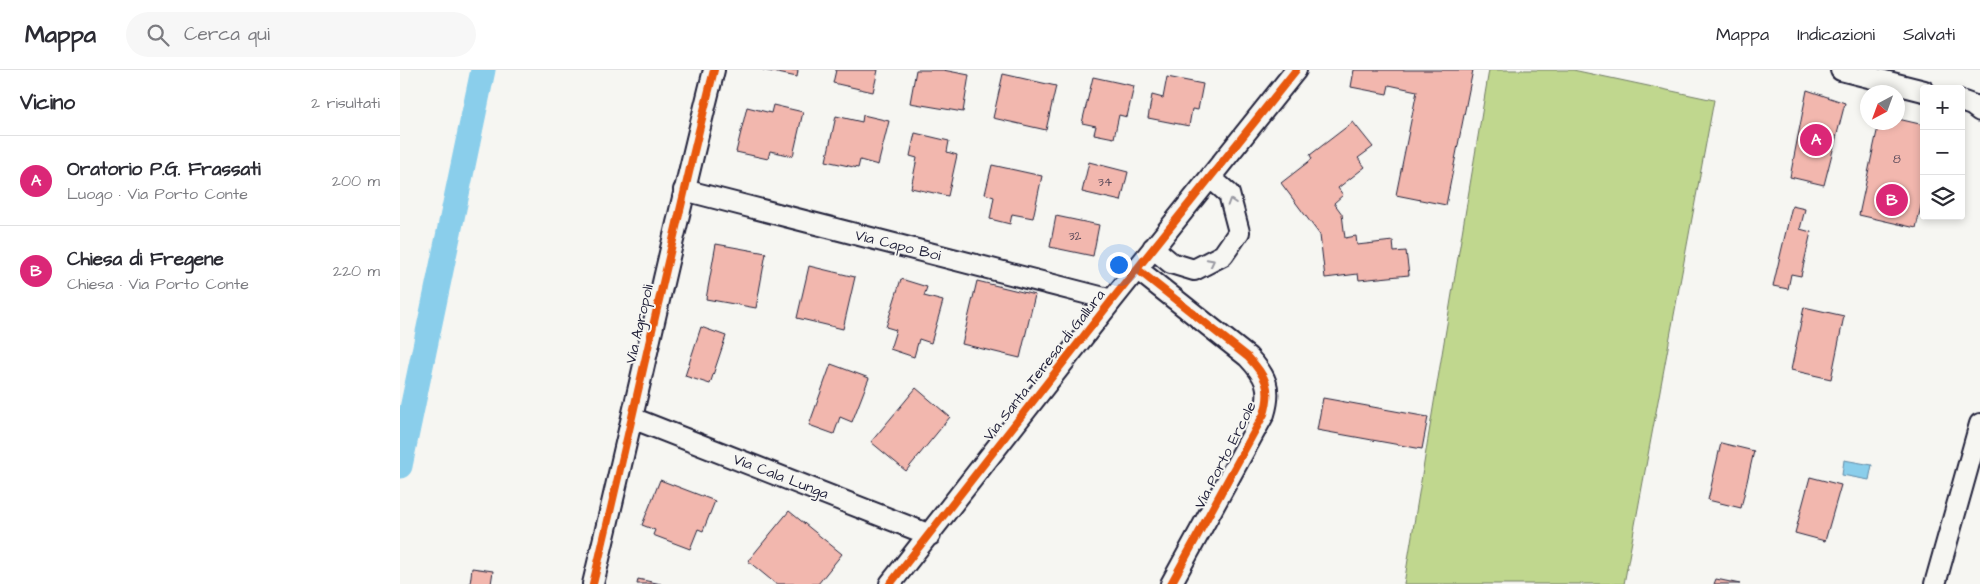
<!DOCTYPE html>
<html lang="it">
<meta charset="utf-8">
<style>
:root{--surface:#fff;--page:#f7f7f7;--text:#2b2b33;--muted:#7c7c81;--line:#e1e1e2;--accent:#db2777}
body{margin:0;font-family:"Architects Daughter",sans-serif;background:var(--page);color:var(--text)}
.controls{position:absolute;right:15px;top:15px;display:grid;overflow:hidden;border-radius:5px;box-shadow:0 2px 8px #0003}
.controls button{width:45px;height:45px;display:grid;place-items:center;padding:0;border:0;border-bottom:1px solid var(--line);background:var(--surface);color:var(--text);font:25px sans-serif}
.compass{position:absolute;left:1460px;top:15px;width:45px;height:45px;border-radius:50%;background:var(--surface);box-shadow:0 2px 8px #0003;rotate:221deg}
.you{position:absolute;left:718px;top:194px;width:18px;height:18px;margin:-12px;border:4px solid #fff;border-radius:50%;background:#1a73e8;box-shadow:0 0 0 8px #1a73e833}
.badge{display:grid;place-items:center;width:32px;height:32px;border-radius:50%;background:var(--accent);color:#fff;font-size:16px;font-weight:700}
.pin{position:absolute;translate:-50% -50%;border:2px solid #fff;box-shadow:0 1px 5px #0006}
.list{margin:0;padding:0;list-style:none}
h2{display:flex;justify-content:space-between;align-items:center;height:65px;margin:0;padding:0 20px;font-size:21px}
h2 small{font-size:16px;font-weight:400;color:var(--muted)}
.list li{display:grid;grid-template-columns:32px 1fr auto;gap:15px;align-items:center;box-sizing:border-box;height:90px;padding:0 20px;border-top:1px solid var(--line)}
.list b{display:block;font-size:19px;white-space:nowrap}
.list p{margin:0;font-size:16px;white-space:nowrap;color:var(--muted)}
.list em{font-size:16px;font-style:normal;color:var(--muted)}
.icon{flex:none;width:28px;height:28px;fill:none;stroke:currentColor;stroke-width:2;stroke-linecap:round;stroke-linejoin:round}
.map{position:relative;flex:none;width:1580px;height:514px;overflow:hidden}
header{display:flex;align-items:center;gap:30px;box-sizing:border-box;height:70px;padding:0 25px;background:var(--surface);border-bottom:1px solid var(--line)}
header strong{font-size:24px}
nav{display:flex;gap:28px;margin-inline-start:auto;font-size:18px}
.search{width:350px;height:45px;background:var(--page);display:flex;align-items:center;gap:12px;box-sizing:border-box;padding:0 18px;border-radius:28px;color:var(--muted);font-size:19px}
main{display:flex}
aside{flex:1;background:var(--surface)}
.map>svg:first-child{display:block}
.green{fill:#c0d78e;stroke:#717c64}
.water{fill:#8aceeb;stroke:#6089a5}
.lines{fill:none;stroke-linecap:round;stroke-linejoin:round}
.canal{stroke:#8aceeb;stroke-width:25}
.building{fill:#f2b7ae;stroke:#22223b}
.minor-casing{stroke:#22223b;stroke-width:24}
.minor{stroke:#f6f6f2;stroke-width:20}
.cycleway-casing{stroke:#f6f6f2;stroke-width:11}
.cycleway{stroke:#e8590c;stroke-width:8}
.oneway{stroke:#9797a0}
.labels{text-anchor:middle;stroke-width:4;stroke-linejoin:round;paint-order:stroke}
.number-label{font-size:12px;fill:#564758}
.street-label{font-size:15px;fill:#22223b;stroke:#f6f6f2}
</style>
<header>
<strong>Mappa</strong>
<div class="search"><svg class="icon" aria-label="search" viewBox="0 0 24 24"><circle cx="10" cy="10" r="6"/><path d="M15 15l6 6"/></svg>Cerca qui</div>
<nav><a>Mappa</a><a>Indicazioni</a><a>Salvati</a></nav>
</header>
<main>
<aside>
<h2>Vicino<small>2 risultati</small></h2>
<ul class="list">
<li><span class="badge">A</span><div><b>Oratorio P.G. Frassati</b><p>Luogo · Via Porto Conte</p></div><em>200 m</em></li>
<li><span class="badge">B</span><div><b>Chiesa di Fregene</b><p>Chiesa · Via Porto Conte</p></div><em>220 m</em></li>
</ul>
</aside>
<div class="map">
<svg width="1580" height="514" viewBox="0 0 1580 514">
<rect width="100%" height="100%" fill="#f6f6f2"/>
<filter id="ink" filterUnits="userSpaceOnUse"><feTurbulence type="fractalNoise" baseFrequency=".02" numOctaves="2"/><feDisplacementMap in="SourceGraphic" scale="10" xChannelSelector="R" yChannelSelector="G"/><feConvolveMatrix kernelMatrix="1 2 1 2 8 2 1 2 1" color-interpolation-filters="sRGB"/></filter>
<g filter="url(#ink)">
<path class="green" d="M1089,0h84l141,30 -90,484h-220z"/>
<path class="water" d="M1444,390l28,5 -3,15 -27,-5z"/>
<g class="lines">
<path class="canal" d="M0,396l83,-396"/>
</g>
<path class="building" d="M363,0h35l-1,7z
M436,0h42l-5,22 -40,-9z
M516,0h27l26,5 -6,37 -53,-9z
M954,0h119l-27,135 -50,-10 21,-104 -28,-6 -2,9 -36,-7z
M603,4l53,12 -10,44 -53,-12z
M693,7l41,9 -7,31 -8,-2 -5,23 -20,-4 2,-8 -14,-3z
M767,7l36,7 -5,26 -6,-1 -3,17 -41,-8 4,-23 11,3z
M1407,20l38,13 -21,82 -34,-8z
M373,35l30,7 -10,44 -23,-5 -2,8 -32,-7 11,-45 24,6z
M463,45l26,6 -11,44 -18,-5 -2,8 -32,-7 10,-45 26,6z
M1498,49l26,6v68l-8,35 -57,-13 20,-93h19z
M953,52l20,25 -15,11 7,9 -27,21 5,7 -9,8 8,11 3,24 11,-2 1,9 36,-4 1,11 12,-1 3,24 -50,5 -1,-6 -33,4 -5,-43 -39,-52 31,-24 -2,-4z
M515,63l34,8 -2,11 10,3 -9,41 -37,-8 6,-30 -7,-2z
M689,92l39,10 -7,29 -39,-9z
M592,95l50,11 -9,42 -21,-4 -2,10 -20,-5 4,-22 -9,-3z
M1392,136l13,3 -5,20 11,3 -10,44 -10,-2 -3,15 -15,-3z
M656,146l43,9 -6,31 -43,-9z
M316,174l50,9 -10,55 -50,-9z
M409,196l46,11 -12,52 -46,-11z
M501,209l26,8 -3,9 19,5 -12,42 -12,-4 -5,18 -24,-8 6,-19 -10,-3z
M577,211l58,14 -15,63 -58,-14z
M1404,237l40,9 -13,63 -40,-9z
M301,257l25,9 -16,48 -25,-8z
M431,294l38,14 -17,44 -12,-5 -6,17 -25,-9z
M516,318l34,29 -44,54 -35,-29z
M923,328l105,19 -6,32 -105,-19z
M1321,373l33,8 -13,57 -33,-8z
M1410,407l31,8 -16,56 -30,-8z
M260,410l55,21 -12,30 -5,-2 -8,20 -37,-14 2,-5 -13,-5z
M389,441l53,43 -24,30h-42l-28,-23z
M72,498l21,3 -2,13h-21z
M238,509l23,5h-24z
M1316,509l24,5h-26z"/>
<g class="lines">
<g class="minor-casing">
<path id="minor" d="M1441,0l83,21
M1561,31l11,4 8,6
M284,120l428,110
M753,178l18,15 23,7 29,-15 16,-23 -10,-38 -18,-16
M737,199l111,88c18,19 24,31 16,57l-93,170
M232,348l298,117
M193,514c41,-171 78,-343 121,-514
M490,514l222,-284 184,-230
M1535,514l45,-160"/>
</g>
<use href="#minor" class="minor"/>
<g class="cycleway-casing">
<path id="cycleway" d="M737,199l111,88c18,19 24,31 16,57l-93,170
M193,514c41,-171 78,-343 121,-514
M490,514l222,-284 184,-230"/>
</g>
<use href="#cycleway" class="cycleway"/>
</g>
<defs><path id="oneway-chevron" d="M-2-3.5L2.5 0L-2 3.5" fill="none" stroke-width="1.6" stroke-linecap="round" stroke-linejoin="round" transform="scale(1.25)"/></defs>
<g class="oneway">
<use href="#oneway-chevron" transform="translate(831 132) rotate(-108)"/>
<use href="#oneway-chevron" transform="translate(811 192) rotate(-27)"/>
</g>
</g>
<g class="labels">
<g class="number-label">
<text x="1497" y="93">8</text>
<text x="705" y="116">34</text>
<text x="675" y="170">32</text>
</g>
<g class="street-label">
<text transform="translate(498 175) rotate(14)" y="5">Via Capo Boi</text>
<text transform="translate(239 254) rotate(-77)" y="5">Via Agropoli</text>
<text transform="translate(644 295) rotate(-52)" y="5">Via Santa Teresa di Gallura</text>
<text transform="translate(825 385) rotate(-63)" y="5">Via Porto Ercole</text>
<text transform="translate(381 406) rotate(21)" y="5">Via Cala Lunga</text>
</g>
</g>
</svg>
<div class="controls">
<button>+</button>
<button>−</button>
<button><svg class="icon" aria-label="layers" viewBox="0 0 24 24"><path d="M12 4l9 5-9 5-9-5zM3 14l9 5 9-5"/></svg></button>
</div>
<svg class="compass" viewBox="-18 -18 36 36"><path d="M0-13l5 13h-10z" fill="#e53935"/><path d="M0 13l5-13h-10z" fill="#7c7c81"/></svg>
<div class="you"></div>
<div class="pin badge" style="left:1416px;top:70px">A</div>
<div class="pin badge" style="left:1492px;top:130px">B</div>
</div>
</main>
